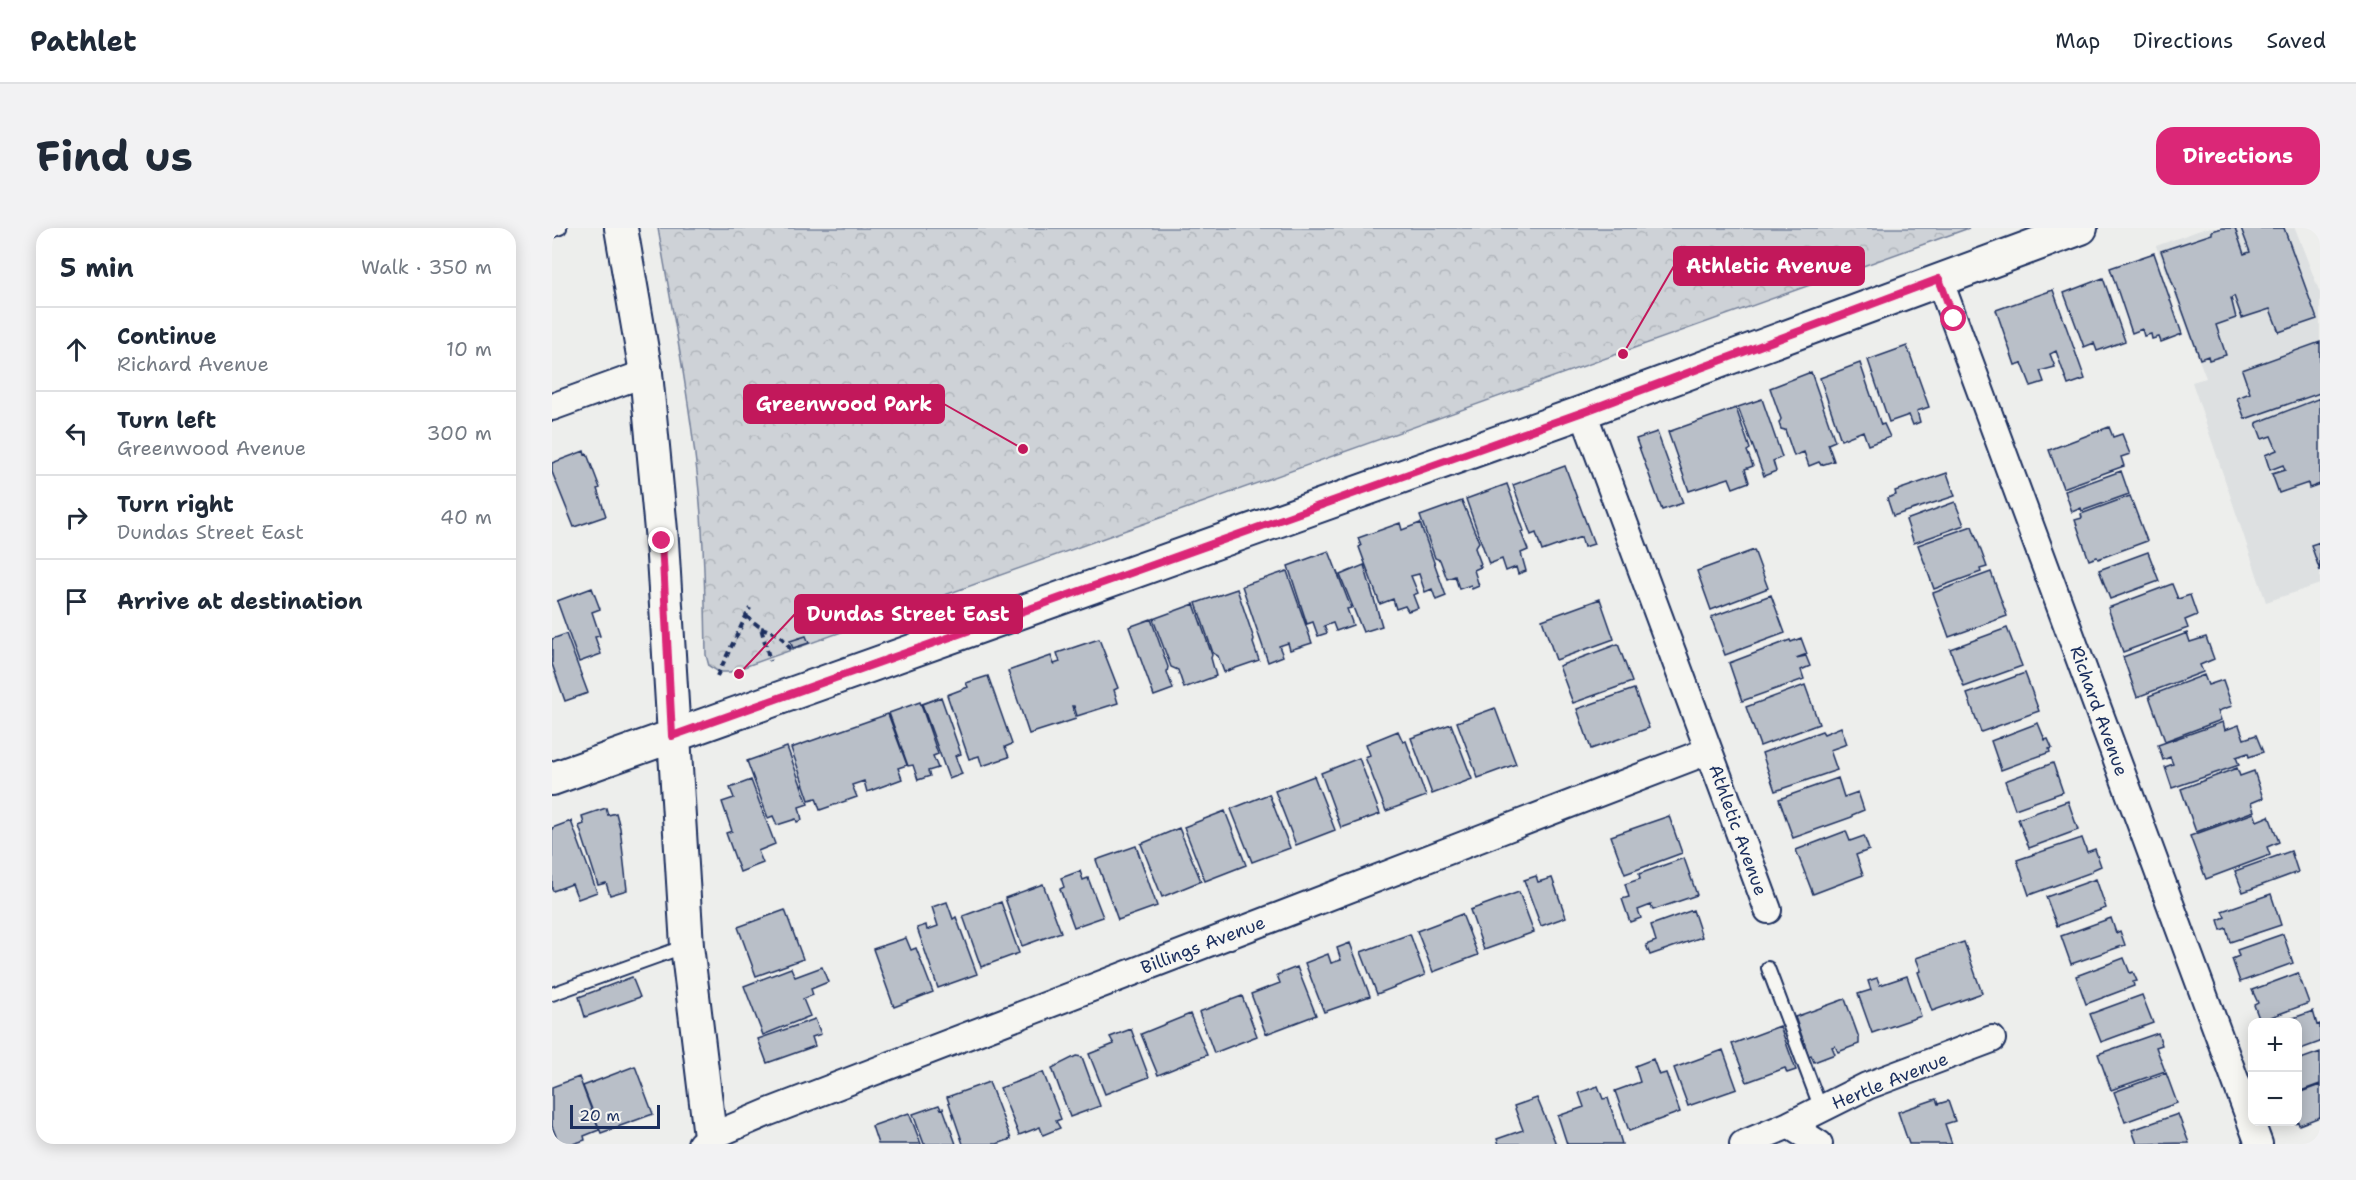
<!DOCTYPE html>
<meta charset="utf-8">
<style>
:root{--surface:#fff;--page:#f2f2f3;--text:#1f2937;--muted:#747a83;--line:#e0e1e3;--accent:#db2777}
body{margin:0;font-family:"Shantell Sans",sans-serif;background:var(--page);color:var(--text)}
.controls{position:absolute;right:18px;bottom:18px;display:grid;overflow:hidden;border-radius:12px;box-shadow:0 3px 15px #0003}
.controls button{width:54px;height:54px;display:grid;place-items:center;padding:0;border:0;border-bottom:2px solid var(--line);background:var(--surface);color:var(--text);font:30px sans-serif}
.scale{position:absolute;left:18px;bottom:15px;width:90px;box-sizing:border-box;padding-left:6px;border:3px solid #1b2f5e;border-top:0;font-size:16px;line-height:21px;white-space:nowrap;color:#1b2f5e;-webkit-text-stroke:4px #f6f6f2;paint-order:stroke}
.stop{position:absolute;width:18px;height:18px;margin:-14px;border:4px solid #db2777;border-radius:50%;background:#fff}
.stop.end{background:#db2777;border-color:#fff;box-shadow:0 2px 6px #0008}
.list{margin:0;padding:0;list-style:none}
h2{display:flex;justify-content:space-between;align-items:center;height:78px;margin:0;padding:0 24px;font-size:26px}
h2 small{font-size:20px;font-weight:400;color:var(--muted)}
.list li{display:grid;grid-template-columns:39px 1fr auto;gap:18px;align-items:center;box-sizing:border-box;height:84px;padding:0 24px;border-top:2px solid var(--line)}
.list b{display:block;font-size:22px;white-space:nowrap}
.list p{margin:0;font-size:20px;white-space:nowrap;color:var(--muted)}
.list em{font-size:20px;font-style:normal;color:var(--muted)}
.icon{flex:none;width:33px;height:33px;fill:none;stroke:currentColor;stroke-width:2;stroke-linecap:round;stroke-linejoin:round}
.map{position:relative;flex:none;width:1768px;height:916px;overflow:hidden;border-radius:18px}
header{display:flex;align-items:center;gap:36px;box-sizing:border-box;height:84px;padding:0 30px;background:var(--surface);border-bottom:2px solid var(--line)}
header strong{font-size:28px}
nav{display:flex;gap:33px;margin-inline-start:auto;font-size:21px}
.intro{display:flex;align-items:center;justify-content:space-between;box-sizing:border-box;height:144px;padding:0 36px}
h1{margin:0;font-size:42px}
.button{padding:15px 27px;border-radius:18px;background:var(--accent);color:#fff;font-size:21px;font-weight:700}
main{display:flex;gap:36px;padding:0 36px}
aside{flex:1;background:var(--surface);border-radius:18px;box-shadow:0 3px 15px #0003}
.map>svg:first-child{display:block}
.built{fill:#dde0e1}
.park{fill:url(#park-crowns);stroke:#74809a;stroke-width:1.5}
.building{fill:#b9bfc8;stroke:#1b2f5e;stroke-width:1.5}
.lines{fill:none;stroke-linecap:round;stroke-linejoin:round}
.service-casing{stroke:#1b2f5e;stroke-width:16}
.minor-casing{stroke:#1b2f5e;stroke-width:30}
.tertiary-casing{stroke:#1b2f5e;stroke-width:36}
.path{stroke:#1b2f5e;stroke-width:4;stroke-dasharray:6 4.5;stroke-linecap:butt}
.service{stroke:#f6f6f2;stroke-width:12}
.minor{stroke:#f6f6f2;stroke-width:26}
.tertiary{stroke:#f6f6f2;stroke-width:32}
.route{stroke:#db2777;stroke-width:8}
.labels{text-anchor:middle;stroke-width:4.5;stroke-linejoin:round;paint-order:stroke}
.street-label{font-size:18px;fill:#1b2f5e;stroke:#f6f6f2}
.leader{fill:none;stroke:#c2185b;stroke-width:2}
.callout-dot{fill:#c2185b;stroke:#f6f6f2;stroke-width:2}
.callout{fill:#c2185b;stroke:#c2185b;stroke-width:2}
.callout-label{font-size:20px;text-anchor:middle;font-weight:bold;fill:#fff}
</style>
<header>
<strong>Pathlet</strong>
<nav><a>Map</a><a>Directions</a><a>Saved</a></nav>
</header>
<div class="intro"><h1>Find us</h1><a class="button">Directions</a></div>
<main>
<aside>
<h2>5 min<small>Walk · 350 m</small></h2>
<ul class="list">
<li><svg class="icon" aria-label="ahead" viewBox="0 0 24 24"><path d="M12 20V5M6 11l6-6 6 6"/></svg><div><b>Continue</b><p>Richard Avenue</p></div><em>10 m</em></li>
<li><svg class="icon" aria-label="left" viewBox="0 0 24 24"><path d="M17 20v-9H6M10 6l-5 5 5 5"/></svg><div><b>Turn left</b><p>Greenwood Avenue</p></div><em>300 m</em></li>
<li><svg class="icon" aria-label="right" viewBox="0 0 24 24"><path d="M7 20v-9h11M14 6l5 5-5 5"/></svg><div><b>Turn right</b><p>Dundas Street East</p></div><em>40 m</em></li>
<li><svg class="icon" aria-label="arrive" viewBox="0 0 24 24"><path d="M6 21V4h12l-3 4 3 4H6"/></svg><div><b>Arrive at destination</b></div></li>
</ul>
</aside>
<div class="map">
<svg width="1768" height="916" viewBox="0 0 1768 916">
<defs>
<pattern id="park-crowns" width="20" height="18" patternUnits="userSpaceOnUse" patternTransform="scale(1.5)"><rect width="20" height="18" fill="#ced2d7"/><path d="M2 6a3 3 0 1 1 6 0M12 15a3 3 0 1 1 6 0" fill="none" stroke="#b0b5bb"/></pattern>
</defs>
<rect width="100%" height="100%" fill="#edeeec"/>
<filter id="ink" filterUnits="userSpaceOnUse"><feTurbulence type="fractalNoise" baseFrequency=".0167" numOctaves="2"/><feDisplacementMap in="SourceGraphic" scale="12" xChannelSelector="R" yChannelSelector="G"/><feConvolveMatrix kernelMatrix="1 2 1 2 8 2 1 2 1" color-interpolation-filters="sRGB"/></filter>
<g filter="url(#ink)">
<path class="built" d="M1654,0h89l25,65v291l-54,18 -74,-220 14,-4 -50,-132z"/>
<path class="park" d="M106,0h1311l-1239,444h-11l-10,-6 -3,-11c-1,-61 -2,-122 -9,-183 -9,-82 -25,-163 -39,-244z"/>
<path class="building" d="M1670,0h13l9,26 6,-2 -9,-24h43l33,91 -38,13 -9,-23 -28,9 -8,-22 -3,2 5,20 -20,7 10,30 -17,5 -1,-4 -8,3 -39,-108 51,-17v-3z
M1602,25l28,81 -21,8 -2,-5 -7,2 -1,-5 -7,2 -2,-7 -10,4 -22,-65z
M1551,50l22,63 -28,10 -3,-8 -10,4 -20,-54z
M1501,62l32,89 -17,6 -12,-34 -6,3 5,13 -15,4 4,11 -13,4 -9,-23 -7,2 -19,-55z
M1768,114v51l-75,26 -8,-21 13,-5 -8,-23z
M1355,118l22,61 -12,4 3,11 -7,3 -4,-10 -20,7 -21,-62z
M1308,135l21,62 3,-1 6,13 -22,8 -5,-14 -22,9 -21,-62z
M1259,144l24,69 -7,3 6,17 -13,4 -2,-3 -10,4 -5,-14 -10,4 -9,-26 -4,-1 -2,-6 2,-4 -11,-31z
M1768,170v86l-11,4 -1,-5 -29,10 -7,-19 13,-4 -2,-5 -13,5 -5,-15 12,-5 -6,-14 -9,3 -6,-16z
M1210,171l20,58 -9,4 3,10 -12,5 -26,-69z
M1184,180l14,41 -3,2 6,15 -8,3 4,13 -16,6 -4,-10 -40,13 -21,-59z
M1557,199l4,10 9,-3 8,20 -9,3 3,9 -61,22 -14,-38z
M1105,204l26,71 -21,7 -26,-71z
M32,223l1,4 2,-1 13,34 -3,1 9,27 -32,11 -22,-55v-9z
M1013,238l29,78 -10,3 -3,-10 -39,14 -6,-18 -5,2 -18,-50z
M1569,243l8,23 -47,17 -1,-3 -9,4 -7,-21z
M1395,245l8,23 -62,20 -6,-18 9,-3 -1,-4z
M955,256l17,47 -3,1 7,18 -7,3 5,18 -8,3 -2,-7 -10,4 -4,-12 -13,5 -23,-65z
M1578,268l17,45 -49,18 -1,-2 -8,3 -14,-40 7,-2 -1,-4z
M910,273l17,41 -4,6 6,16 -2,1 2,2 -7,3 5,16 -7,3 -1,-4 -12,4 -4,-13 -8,3 -7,-19 -5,-2 -15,-42z
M1403,274l9,23 -50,18 -8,-23z
M848,295l2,7 18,-7 26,73 -10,4 -4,-11 -7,3 -6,-18 -8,2 7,17 -5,2 5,13 -10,3 -3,-5 -9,3 -3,-10 -13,5 -21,-57 2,-1 -3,-8z
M1420,298l15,41 -7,2 1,3 -47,17 -16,-44z
M1768,314v29l-9,-26z
M1202,322l14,38 -57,22 -14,-39z
M777,323l22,57 -4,1 6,16 -17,6 -3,-8 -9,3 3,7 -9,3 -5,-14 -6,2 -19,-58z
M1596,324l11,29 -49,18 -11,-29z
M812,337l18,61 -19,6 -23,-57z
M735,343l25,72 -22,7 -2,-7 -9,3 4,10 -15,6 -26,-76z
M1439,344l16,44 -58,21 -16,-44z
M1620,356l6,15 12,-4 7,20 -12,5 3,8 -65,24 -15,-44z
M40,360l8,21 -8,3 8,24 -5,1 6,17 -22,8 -22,-61z
M685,361l17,50 -1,4 6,17 -35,12 -6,-16 -5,-3 -17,-50z
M1219,367l14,38 -60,22 -14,-38z
M1048,371l14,40 -58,21 -14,-40z
M642,376l18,51 -1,3 5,18 -32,12 -6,-18 -7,-3 -18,-48z
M599,391l17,48 -1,5 6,17 -19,7 -25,-69z
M1455,400l15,38 -58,21 -14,-38z
M1635,405l3,9 16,-5 8,22 -14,6 3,7 -66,25 -14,-40z
M14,406l22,59 -23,8 -13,-37v-25z
M254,408l3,7 -16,5 -3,-7z
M1249,410l6,16 -11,4 10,-2 4,10 -9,4 3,9 -62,22 -13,-38 61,-23 1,2z
M547,411l19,49 -4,2 4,13 -41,13 -3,-10h-2l4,13 -47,15 -21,-63 43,-15 3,8 6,-2 -3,-9z
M1066,416l14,38 -59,21 -14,-37z
M1473,445l14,38 -58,21 -14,-38z
M1652,447l4,10 15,-5 9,26 -14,5 3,9 -56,21 -16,-45z
M436,448l24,68 -7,3 4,10 -27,9 -3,-10 -10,3 -22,-64 21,-8 -2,-4z
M1253,457l14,39 -59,22 -14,-39z
M1082,461l15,39 -58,21 -14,-40z
M389,469l20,57 -6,2 7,18 -13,5 -27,-75z
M368,474l18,52 -5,2 5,12 -10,3 2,5 -12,4 -5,-15 -5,1 -19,-53z
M943,480l21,56 -38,14 -21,-56z
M336,486l19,51 -9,3 4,11 -35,13 -3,-11 -12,4 5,12 -37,13 -4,-12 -7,2 -18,-52z
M1671,494l2,8 14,-5 5,14 12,-4 7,17 -14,5 -1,-4 -12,4 3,8 -67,23 -7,-21 8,-3 -3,-7 -7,3 -5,-15z
M1486,495l7,17 3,-1 4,9 -3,1 1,3 -49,18 -10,-29z
M899,496l21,55 -40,15 -21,-56z
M1289,499l6,17 -17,6 7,20 -62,21 -13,-38 60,-22 2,3z
M846,503l5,11 3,-1 20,55 -40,15 -21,-54 5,-2 -4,-11z
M235,519l21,57 -9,3 3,13 -5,2 -1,-3 -19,6 -4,-9 -5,2 -21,-57z
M807,530l21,56 -39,14 -20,-55z
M1501,535l10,29 -48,17 -10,-28z
M1685,540l3,8 14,-5 9,27 -12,5 3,8 -58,21 -15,-43z
M762,548l21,54 -39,15 -21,-54z
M1286,550l6,19 14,-5 6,18 -12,5v2l-59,21 -14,-39z
M199,552l24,64 -17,7 5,12 -23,9 -14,-39 6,-2 -10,-29 12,-4 -4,-10z
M717,566l21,54 -38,14 -21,-53z
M1516,573l10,29 -49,18 -11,-29z
M54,580l2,7 8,-2 4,15 7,62 -17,5 -4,-12 -8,2 -19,-59 5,-2 -2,-8z
M673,583l21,54 -41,16 -21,-54z
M1702,585l3,8 12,-5 10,26 -12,5 3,8 -64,24 -16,-43z
M1117,588l13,37 -57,21 -14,-38z
M19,593l26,71 -19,7 -6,-15 -19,7 -1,-2v-61z
M627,600l22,53 -39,16 -21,-53z
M1294,603l4,10 14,-5 5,14 -13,5 7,20 -50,19 -17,-44z
M1530,610l5,14 8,-3 6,17 -9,4v2l-63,23 -12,-35z
M584,618l21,60 -39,14 -22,-60z
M1739,623l7,21 -55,20 -8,-21z
M1132,630l13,37 -44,15 -2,-5 -13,5 3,8 -11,4 -8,-23 7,-2 -4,-13 15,-5 -1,-5z
M528,643l3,9 5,-2 15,39 -29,10 -14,-38 4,-2 -3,-9z
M984,648l2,6 14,-4 14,39 -25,9 -17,-46z
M1544,651l10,29 -49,18 -11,-29z
M491,656l18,48 -39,14 -17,-48z
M967,664l15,40 -50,18 -14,-40z
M1719,666l10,31 -51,17 -4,-14 -5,2 -3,-10 7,-3 -3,-6z
M395,674l6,17 3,-2 21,57 -39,14 -21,-60 9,-3 1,5 11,-4 -6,-19z
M449,674l18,51 -38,14 -18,-51z
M233,682l18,49 -47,17 -18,-49z
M1141,682l9,27 -52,18 -4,-10 10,-4 -5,-16z
M910,686l16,41 -45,17 -16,-41z
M1559,690l5,15 4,-2 5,14 -54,19 -10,-28z
M858,706l15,41 -48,19 -16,-42z
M1731,706l10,29 -53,19 -8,-23 7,-3 -2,-6z
M354,710l5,12 5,-2 17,44 -39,15 -21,-58z
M1412,714l18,51 -50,18 -14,-39 3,-1 -5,-13z
M798,715l20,53 -46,16 -19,-49 23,-9 3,9 10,-3 -4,-12z
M1572,730l6,15 3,-1 4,9 -4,1 1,4 -48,18 -10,-28z
M270,739l6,15 -17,7 2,6 -10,4 7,17 -47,19 -19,-49 47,-18 4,9z
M745,739l19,48 -50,19 -15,-40 29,-11 -3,-8z
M1746,745l11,30 -49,18 -6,-16 4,-2 -6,-13z
M1355,748l14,40 -49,17 -14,-39 13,-4 -3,-9 9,-3 3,7z
M80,749l8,20 -55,20 -6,-20z
M1590,767l11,28 -52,19 -11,-28z
M690,768l15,40 -43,17 -15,-41z
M1293,771l14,39v6l-21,8 -3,-6 -3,1 3,7 -21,8 -3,-7 -2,1 -14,-39z
M1761,783l4,14 3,-1v18l-22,8v-28h-16z
M638,786l17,41 -49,20 -17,-41z
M263,791l6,15 -9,3 3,9 -48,17 -9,-24z
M1228,798l16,44 -9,3 -2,-5 -38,14 -15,-38z
M579,801l18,48 -44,17 -16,-40 25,-10 -4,-7z
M1606,805l4,12 -6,2 9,24 -54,19 -13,-36z
M1171,822l14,39 -49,17 -14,-38z
M1768,824v32l-22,8v-32z
M524,828l6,1 18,49 -30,11 -18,-49z
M1101,831l6,16 7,-2 14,39 -51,19 -14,-40 25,-9 -5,-16z
M83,838l18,48 -52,19 -18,-47z
M491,844l18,47 -5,2 4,7 -17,7 -3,-8 -21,8 -19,-47z
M1614,845l11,30 -52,19 -11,-30z
M27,849l20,53 -15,6 1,4 -12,4h-14l-7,-18v-39z
M437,854l22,57 -14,5h-34l-16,-47z
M1768,857v32l-21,8 -1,-3 -4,1v-1h4v-29z
M1046,858l5,13 5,-1 14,46h-55l-9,-28 26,-9 -5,-14z
M985,870l19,46h-57l-2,-5 26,-9 -9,-24z
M1384,871l2,5 10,-3 7,20 -10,3 7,20h-43l-11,-32z
M387,877l2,4 2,-1 13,36h-32l-11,-30z
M357,885l12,31h-43l-6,-18z
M1626,886l11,29 -52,1 -5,-14z"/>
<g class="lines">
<g class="service-casing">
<path id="service" d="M0,3l8,-3
M1216,740l53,141
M0,766l134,-48"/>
</g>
<g class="minor-casing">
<path id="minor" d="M1387,51l320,865
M0,179l94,-34
M1031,184l185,498
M1237,897l30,19
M149,916l9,-7 59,-25 939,-361
M1191,916l46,-19 78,-39 125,-47"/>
</g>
<g class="tertiary-casing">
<path id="tertiary" d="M69,0l25,145 16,168 25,405 24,198
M0,551l1031,-367 498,-184"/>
</g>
<path class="path" d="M194,388l15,12 9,33
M209,400c16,5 24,9 31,25
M165,448l33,-68"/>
<use href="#service" class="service"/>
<use href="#minor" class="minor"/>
<use href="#tertiary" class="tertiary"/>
</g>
</g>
<g class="lines" filter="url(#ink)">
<path class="route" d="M110,313l10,195 911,-324 356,-133 15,40"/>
</g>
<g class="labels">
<g class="street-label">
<text transform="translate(1547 483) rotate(70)" y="6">Richard Avenue</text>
<text transform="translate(1186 602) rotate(70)" y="6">Athletic Avenue</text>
<text transform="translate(651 717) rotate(-21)" y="6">Billings Avenue</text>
<text transform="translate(1338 853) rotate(-22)" y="6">Hertle Avenue</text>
</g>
</g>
<path class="leader" d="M1071 126L1122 38M471 221L392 176M187 446L243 386"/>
<g class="callout-dot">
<circle cx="1071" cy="126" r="6"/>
<circle cx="471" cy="221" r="6"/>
<circle cx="187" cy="446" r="6"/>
</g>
<g class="callout">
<rect x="1122" y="19" width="190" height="38" rx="6"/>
<rect x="192" y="157" width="200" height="38" rx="6"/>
<rect x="243" y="367" width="227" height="38" rx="6"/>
</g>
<g class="callout-label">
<text x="1217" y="45">Athletic Avenue</text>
<text x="292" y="183">Greenwood Park</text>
<text x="356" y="393">Dundas Street East</text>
</g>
</svg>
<div class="controls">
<button>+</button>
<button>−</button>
</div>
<div class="scale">20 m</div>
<div class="stop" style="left:1402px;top:91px"></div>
<div class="stop end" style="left:110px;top:313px"></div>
</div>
</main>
